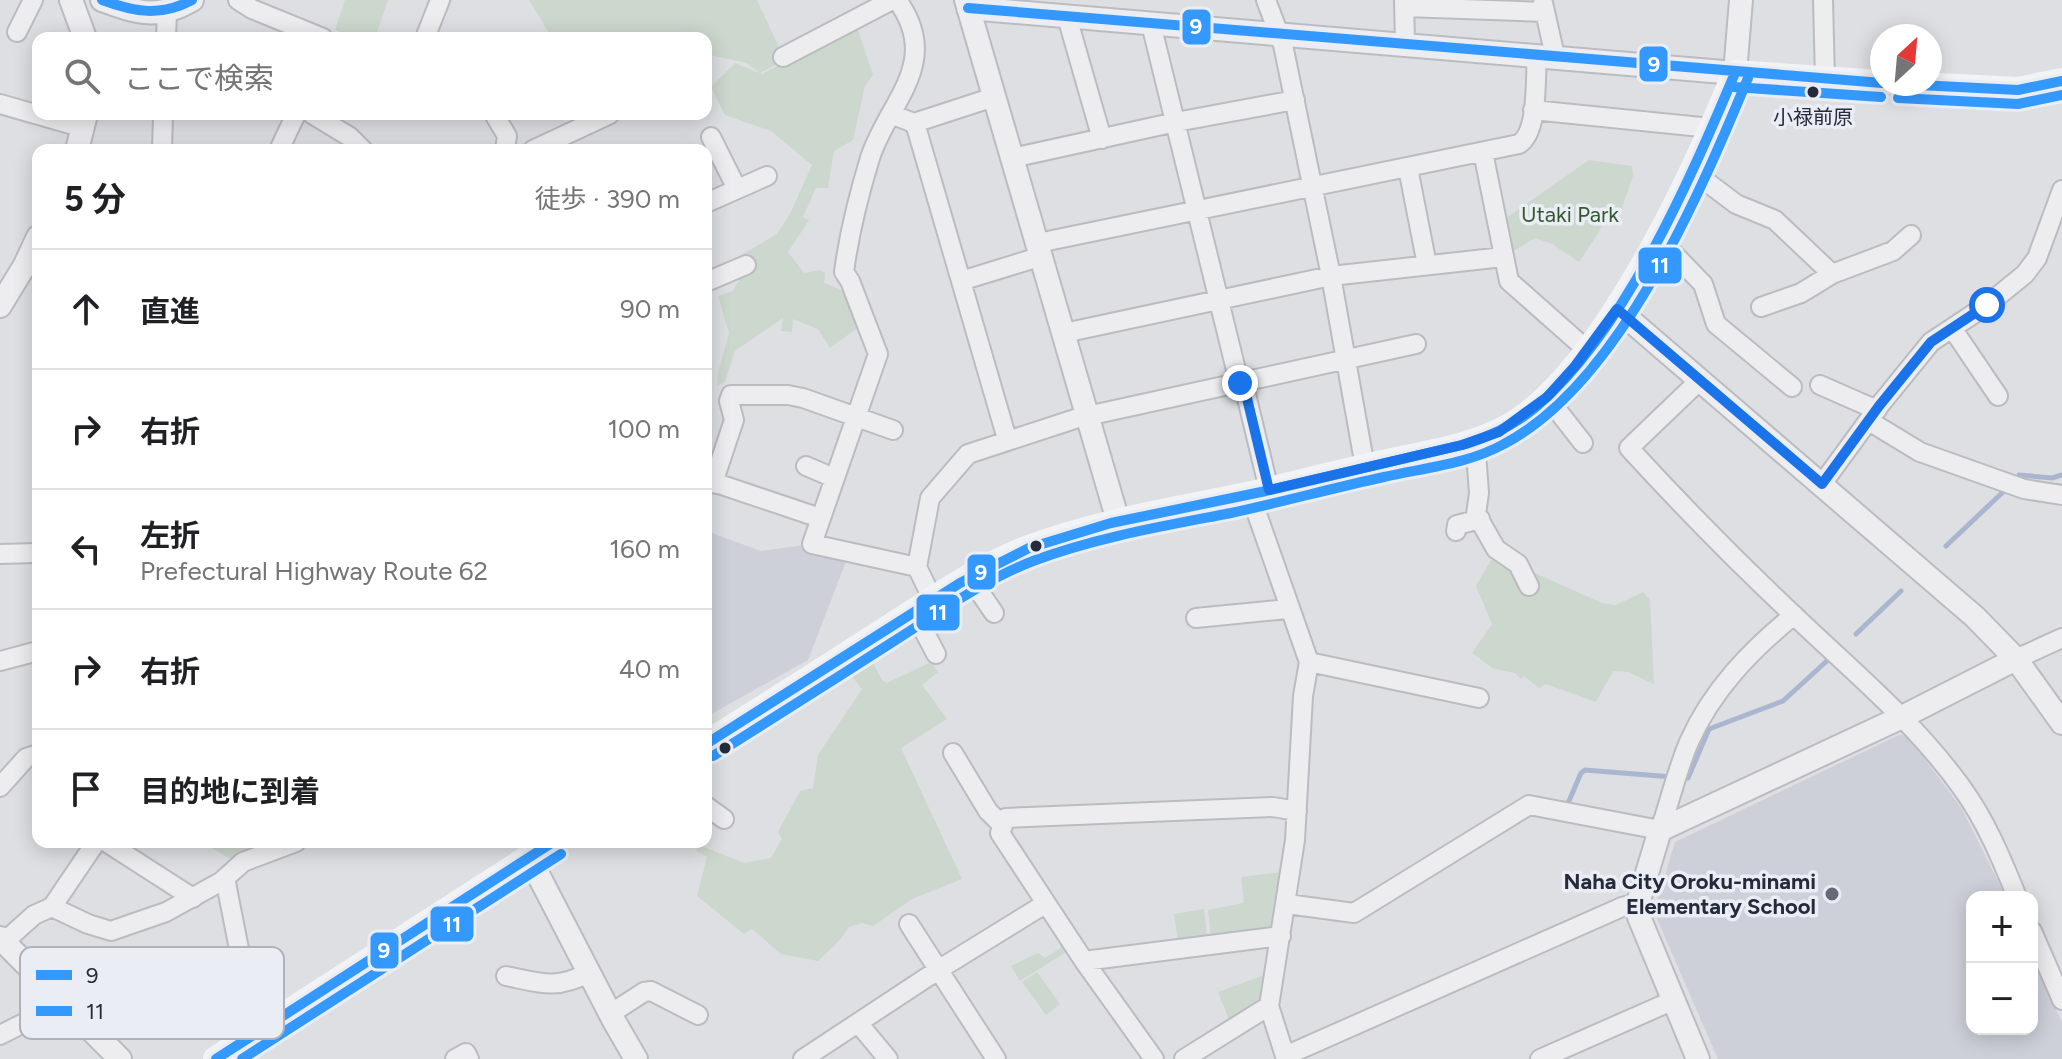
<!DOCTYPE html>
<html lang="ja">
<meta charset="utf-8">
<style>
:root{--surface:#fff;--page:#f6f6f6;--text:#202124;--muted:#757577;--line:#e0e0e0}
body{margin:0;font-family:Figtree,"Noto Sans JP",sans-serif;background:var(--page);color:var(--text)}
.controls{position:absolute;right:24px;bottom:24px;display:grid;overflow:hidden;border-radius:16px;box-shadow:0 4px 20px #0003}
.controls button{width:72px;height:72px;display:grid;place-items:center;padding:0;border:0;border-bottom:2px solid var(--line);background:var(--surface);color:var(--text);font:40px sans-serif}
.compass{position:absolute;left:1870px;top:24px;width:72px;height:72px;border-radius:50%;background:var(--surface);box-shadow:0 4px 20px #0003;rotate:26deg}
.stop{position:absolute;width:24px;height:24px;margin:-18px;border:6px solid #1a73e8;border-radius:50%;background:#fff}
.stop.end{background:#1a73e8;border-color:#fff;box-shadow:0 2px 8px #0008}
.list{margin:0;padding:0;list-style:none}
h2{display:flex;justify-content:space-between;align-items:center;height:104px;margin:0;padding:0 32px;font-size:34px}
h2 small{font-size:26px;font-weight:400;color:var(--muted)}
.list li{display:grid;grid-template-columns:52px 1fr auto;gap:24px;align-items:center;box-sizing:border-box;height:120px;padding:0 32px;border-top:2px solid var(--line)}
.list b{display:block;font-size:30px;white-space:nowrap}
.list p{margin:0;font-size:26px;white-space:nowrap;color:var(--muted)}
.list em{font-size:26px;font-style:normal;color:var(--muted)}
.icon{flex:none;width:44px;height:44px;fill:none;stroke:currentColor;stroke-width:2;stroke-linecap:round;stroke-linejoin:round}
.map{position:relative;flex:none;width:2062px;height:1059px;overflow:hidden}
.search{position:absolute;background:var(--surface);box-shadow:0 4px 20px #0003;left:32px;top:32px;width:680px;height:88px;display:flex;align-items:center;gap:20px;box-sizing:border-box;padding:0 28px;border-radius:16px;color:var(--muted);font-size:30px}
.panel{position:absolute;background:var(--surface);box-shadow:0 4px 20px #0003;left:32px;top:144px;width:680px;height:704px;border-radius:16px}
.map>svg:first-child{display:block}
.built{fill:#ced0d9}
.green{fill:#ccd7ce}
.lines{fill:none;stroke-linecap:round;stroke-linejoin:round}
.stream{stroke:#aab6d0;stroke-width:5}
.minor-casing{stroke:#bbbcc1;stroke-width:22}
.tertiary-casing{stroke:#bbbcc1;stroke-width:26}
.minor{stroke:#ededf0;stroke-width:18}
.tertiary{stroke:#ededf0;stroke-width:22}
.secondary{stroke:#f2f3f4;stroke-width:26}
.bus-1-casing{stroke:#eaedf4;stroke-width:16}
.bus-2-casing{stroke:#eaedf4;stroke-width:16}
.bus-1{stroke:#39f;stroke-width:10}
.bus-2{stroke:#39f;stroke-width:10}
.route{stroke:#1a73e8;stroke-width:10}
.bus-dot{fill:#252a3d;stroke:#eaedf4;stroke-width:3}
.poi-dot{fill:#666977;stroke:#eaedf4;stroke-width:3}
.labels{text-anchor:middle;stroke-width:7;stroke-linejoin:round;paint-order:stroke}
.bus-label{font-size:20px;fill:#252a3d;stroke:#eaedf4}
.park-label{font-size:22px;fill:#335931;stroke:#eaedf4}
.poi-label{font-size:22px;font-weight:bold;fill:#252a3d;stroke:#eaedf4;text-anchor:end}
.key{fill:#eaedf4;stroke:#afb2bd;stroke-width:2}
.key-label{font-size:22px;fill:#252a3d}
.line-badge{stroke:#eaedf4;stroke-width:3}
.badge-label{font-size:22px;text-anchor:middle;font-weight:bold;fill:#fff}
</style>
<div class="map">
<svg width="2062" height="1059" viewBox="0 0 2062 1059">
<rect width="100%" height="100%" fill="#dedfe3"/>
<path class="built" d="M706,531l55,20 44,-6 42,14 -39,101 -102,57z
M1899,735h8l55,74 44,88h-34v132h60v-74l30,67v37h-344l-64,-147 21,-70z"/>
<path class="green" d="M345,0h43l-13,38h-19l-21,-8z
M529,0h228l28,60 -25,13 -13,-10 -41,-9v-16h-154z
M858,30l15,45 -8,11 -12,54 -19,11 -6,37h-12l-13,29 6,3 -21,32 16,21 17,-3 4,3 -1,10 22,9 14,34 -30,22 -12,-19 -25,-10 -1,13 -11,-1 2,-13 -48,33 -10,31 -8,4 1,-14 11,-39 -11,-37 15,-5 8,-14 -10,-16 46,-27 13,-20 22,-49 -41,-34 -46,-16 -14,-28 24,-24 27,11 72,-38z
M1589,160l43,6 1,10 -17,49 -14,-1 -3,8 -20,30 -27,-18 -17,-6 -25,15 -8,-32z
M1494,555l108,48 14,2 27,-13 7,7 4,85 -26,-12 -15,-1 -17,31 -50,-18 -7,4 -15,-12 -3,3 -6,-6 -21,-4 -22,-16 20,-29 -16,-38z
M872,661l10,19 5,3 44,-21 7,10 -16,13 25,34 -46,29 61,131 -50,20 -39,27 -11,-3 -13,4 -10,14 -21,20 -37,-7 -29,-25 -8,5 -47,-38 10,-39 -11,-6 3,-6 45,18 27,-5 11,-19 -4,-7 22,-41 13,-3 5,-33 44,-66 -12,-15z
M200,842h75l-44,17z
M1283,872l-9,50 -4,7 -59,7 -3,-26 36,-7 -3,-26z
M1204,909l3,28 -29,3 -4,-26z
M1062,947l4,5 -46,29 -9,-15 27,-13 7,5z
M1037,972l23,32 -14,11 -24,-33z
M1267,974c-6,32 -11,31 -38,46l-11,-28z"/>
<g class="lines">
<path class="stream" d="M2019,475l33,3 10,-3
M1946,546l57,-54
M1856,634l45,-43
M1682,778h6l21,-49 74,-28 46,-42
M1569,801l12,-28 4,-3 87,7"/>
<g class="minor-casing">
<path id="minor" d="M238,0l14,9 71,29
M897,0c46,63 -9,102 -27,158 -11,36 -21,76 -26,114l6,9 28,73 -66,190 105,23
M1266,0l17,45 48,231 34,191
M1404,0l1,44
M1823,0l2,79
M1543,3l12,53
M1405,7l139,5
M1067,17l35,122
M1151,24l86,350 8,16 24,100
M17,32l16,-32
M166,38l1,-27
M425,38l15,-38
M783,57l109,-57
M0,104l84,24
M1533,110l178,18
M312,114l38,23 13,13
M494,114l13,22 -2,14
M893,115l21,8 3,7 90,309
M914,123l80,-26
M711,137l26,52
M162,150l1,-36
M279,150l17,-36
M533,150l77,-36
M1483,152l26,129 78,69
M1012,158l164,-36 119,-22
M1408,168l19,97
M1691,170l45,34 39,16 57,54
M706,203l61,-27
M1656,239l13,10 34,35 13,40 76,63
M1038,243l481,-99c20,-12 16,-67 18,-89
M961,281l81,-25
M706,282l40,-17
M1761,307l40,-14 31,-19 61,-23 18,-16
M1952,328l46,68
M1064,333l267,-57 172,-19
M1700,380l-71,68c55,60 112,118 172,174 56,53 116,103 161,166 24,33 40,72 55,109
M1820,385l57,25
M1547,397l36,46
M1869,421l51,31 104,37 38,6
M1475,440l4,53 -3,21 20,35 22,15 11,22
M806,466l28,12
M706,482l16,3 98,33
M713,483l21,-63 -5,-19 2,-6h57l15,3 90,32
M1822,484l57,-78 52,-64 56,-37 38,-31 12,-16 25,-68
M1250,494l59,168 -6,34 -8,144 -26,166 17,53
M1456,531l1,-6 23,-6
M0,554l38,-1
M970,578l24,35
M933,600l-16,-33 13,-69 38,-44 110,-36 338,-74
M914,612l22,42
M1196,618l92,-9
M2016,659l46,-21
M0,661l38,-10
M1309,662l170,36
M953,753l35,58 15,15
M0,787l26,-29 12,-4
M706,806l18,13
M106,842l87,56
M225,878l14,71 14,18
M1287,904l67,9 175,-108 131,25c10,-29 17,-60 29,-88 23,-52 62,-92 105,-127
M52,907l36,17 23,7 55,-19 56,-31 21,-19 53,-20
M909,924l87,135
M2032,931l30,69
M4,942l30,-27 18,-8 44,-65
M1084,961l197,-25
M506,976c34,7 50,14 82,-3
M610,1014l34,-22 7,-1 47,24
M858,1023l30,36
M0,1035l34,-17
M1285,1056l337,-149 16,-4
M455,1059l11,-6 3,6
M803,1059l135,-89 107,-66
M1154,1059l-70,-98 -84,-128 6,-15 267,-11 24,4
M1184,1059l85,-53
M1540,1059l134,-59"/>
</g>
<g class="tertiary-casing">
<path id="tertiary" d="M71,0l14,38
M102,0c35,13 56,20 90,0
M966,0l152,521
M968,8l767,65 6,-73
M77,150l9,-36
M0,306l25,-41 13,-28
M1617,309l358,308 41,42 46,64
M529,857l85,164 22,38
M0,938l120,121
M1698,1059l-59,-142 -1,-14 22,-73 242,-113 114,-58"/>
</g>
<use href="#minor" class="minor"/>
<use href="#tertiary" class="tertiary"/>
<path class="secondary" d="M1899,84l119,6 44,-9
M706,744c62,-39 125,-79 187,-119 44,-28 88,-59 136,-77 72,-27 148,-38 222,-54 39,-8 76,-19 114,-27 44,-11 92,-16 133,-35 99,-44 197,-260 237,-359l147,10
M216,1059l337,-217"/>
<g class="bus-1-casing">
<path id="bus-1" d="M102,0c33,12 58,17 90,0
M968,8l914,75
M1899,84l119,6 44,-9
M706,744l254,-161 69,-35 82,-25 155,-32 200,-47c25,-8 50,-20 70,-37 89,-76 154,-227 199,-334
M216,1059l337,-217"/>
</g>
<g class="bus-2-casing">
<path id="bus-2" d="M1734,87l147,10
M1898,98l120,6 44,-9
M713,756c60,-38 119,-75 178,-113 46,-29 91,-62 142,-82 64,-24 131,-35 198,-48 51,-11 102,-25 153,-36 40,-9 84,-13 120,-33 115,-60 196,-250 244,-366
M242,1059l319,-205"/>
</g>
<use href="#bus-1" class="bus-1"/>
<use href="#bus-2" class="bus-2"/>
</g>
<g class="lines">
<path class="route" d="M1240,383l5,7 24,100 193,-45 37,-13 48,-35 28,-31 42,-57 205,175 57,-78 52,-64 56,-37"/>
</g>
<g class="bus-dot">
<circle cx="1813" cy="92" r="7"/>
<circle cx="1036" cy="546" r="7"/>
<circle cx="725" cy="748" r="7"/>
</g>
<circle class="poi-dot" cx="1832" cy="894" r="8"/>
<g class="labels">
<g class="bus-label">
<text x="1813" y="124">小禄前原</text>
</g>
<g class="park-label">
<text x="1570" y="222">Utaki Park</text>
</g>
<g class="poi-label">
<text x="1816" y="889">Naha City Oroku-minami<tspan x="1816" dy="25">Elementary School</tspan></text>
</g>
</g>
<rect x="20" y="947" width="264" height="92" rx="12" class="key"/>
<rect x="36" y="970" width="36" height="10" fill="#39f"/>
<rect x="36" y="1006" width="36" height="10" fill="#39f"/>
<g class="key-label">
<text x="86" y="983">9</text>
<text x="86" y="1019">11</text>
</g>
<g class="line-badge">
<rect x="1181" y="8" width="31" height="38" rx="8" fill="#39f"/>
<rect x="1638" y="45" width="31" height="38" rx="8" fill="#39f"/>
<rect x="1637" y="246" width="46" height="39" rx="8" fill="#39f"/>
<rect x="966" y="553" width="31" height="38" rx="8" fill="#39f"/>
<rect x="915" y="593" width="46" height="39" rx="8" fill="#39f"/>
<rect x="429" y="905" width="46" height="38" rx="8" fill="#39f"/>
<rect x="369" y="931" width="31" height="39" rx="8" fill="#39f"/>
</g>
<g class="badge-label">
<text x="1196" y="34">9</text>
<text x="1654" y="72">9</text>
<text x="1660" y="273">11</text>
<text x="981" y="580">9</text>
<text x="938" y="620">11</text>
<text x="452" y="932">11</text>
<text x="384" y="958">9</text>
</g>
</svg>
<div class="controls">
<button>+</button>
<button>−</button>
</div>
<svg class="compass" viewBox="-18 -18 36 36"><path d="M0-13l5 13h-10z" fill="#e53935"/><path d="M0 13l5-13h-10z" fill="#757577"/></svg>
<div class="stop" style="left:1987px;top:305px"></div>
<div class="stop end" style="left:1240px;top:383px"></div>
<div class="search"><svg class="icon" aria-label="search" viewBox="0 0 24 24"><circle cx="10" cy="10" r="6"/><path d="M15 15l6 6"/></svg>ここで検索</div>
<section class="panel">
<h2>5 分<small>徒歩 · 390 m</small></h2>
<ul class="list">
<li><svg class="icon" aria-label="ahead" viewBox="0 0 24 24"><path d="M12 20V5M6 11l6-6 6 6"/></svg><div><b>直進</b></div><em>90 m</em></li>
<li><svg class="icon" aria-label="right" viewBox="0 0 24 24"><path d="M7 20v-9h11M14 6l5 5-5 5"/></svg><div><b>右折</b></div><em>100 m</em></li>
<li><svg class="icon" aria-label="left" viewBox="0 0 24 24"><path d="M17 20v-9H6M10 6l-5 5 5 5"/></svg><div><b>左折</b><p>Prefectural Highway Route 62</p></div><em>160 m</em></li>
<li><svg class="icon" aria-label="right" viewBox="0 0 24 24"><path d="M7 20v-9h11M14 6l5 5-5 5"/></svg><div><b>右折</b></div><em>40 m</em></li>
<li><svg class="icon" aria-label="arrive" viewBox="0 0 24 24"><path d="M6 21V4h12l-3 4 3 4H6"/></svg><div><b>目的地に到着</b></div></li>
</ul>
</section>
</div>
